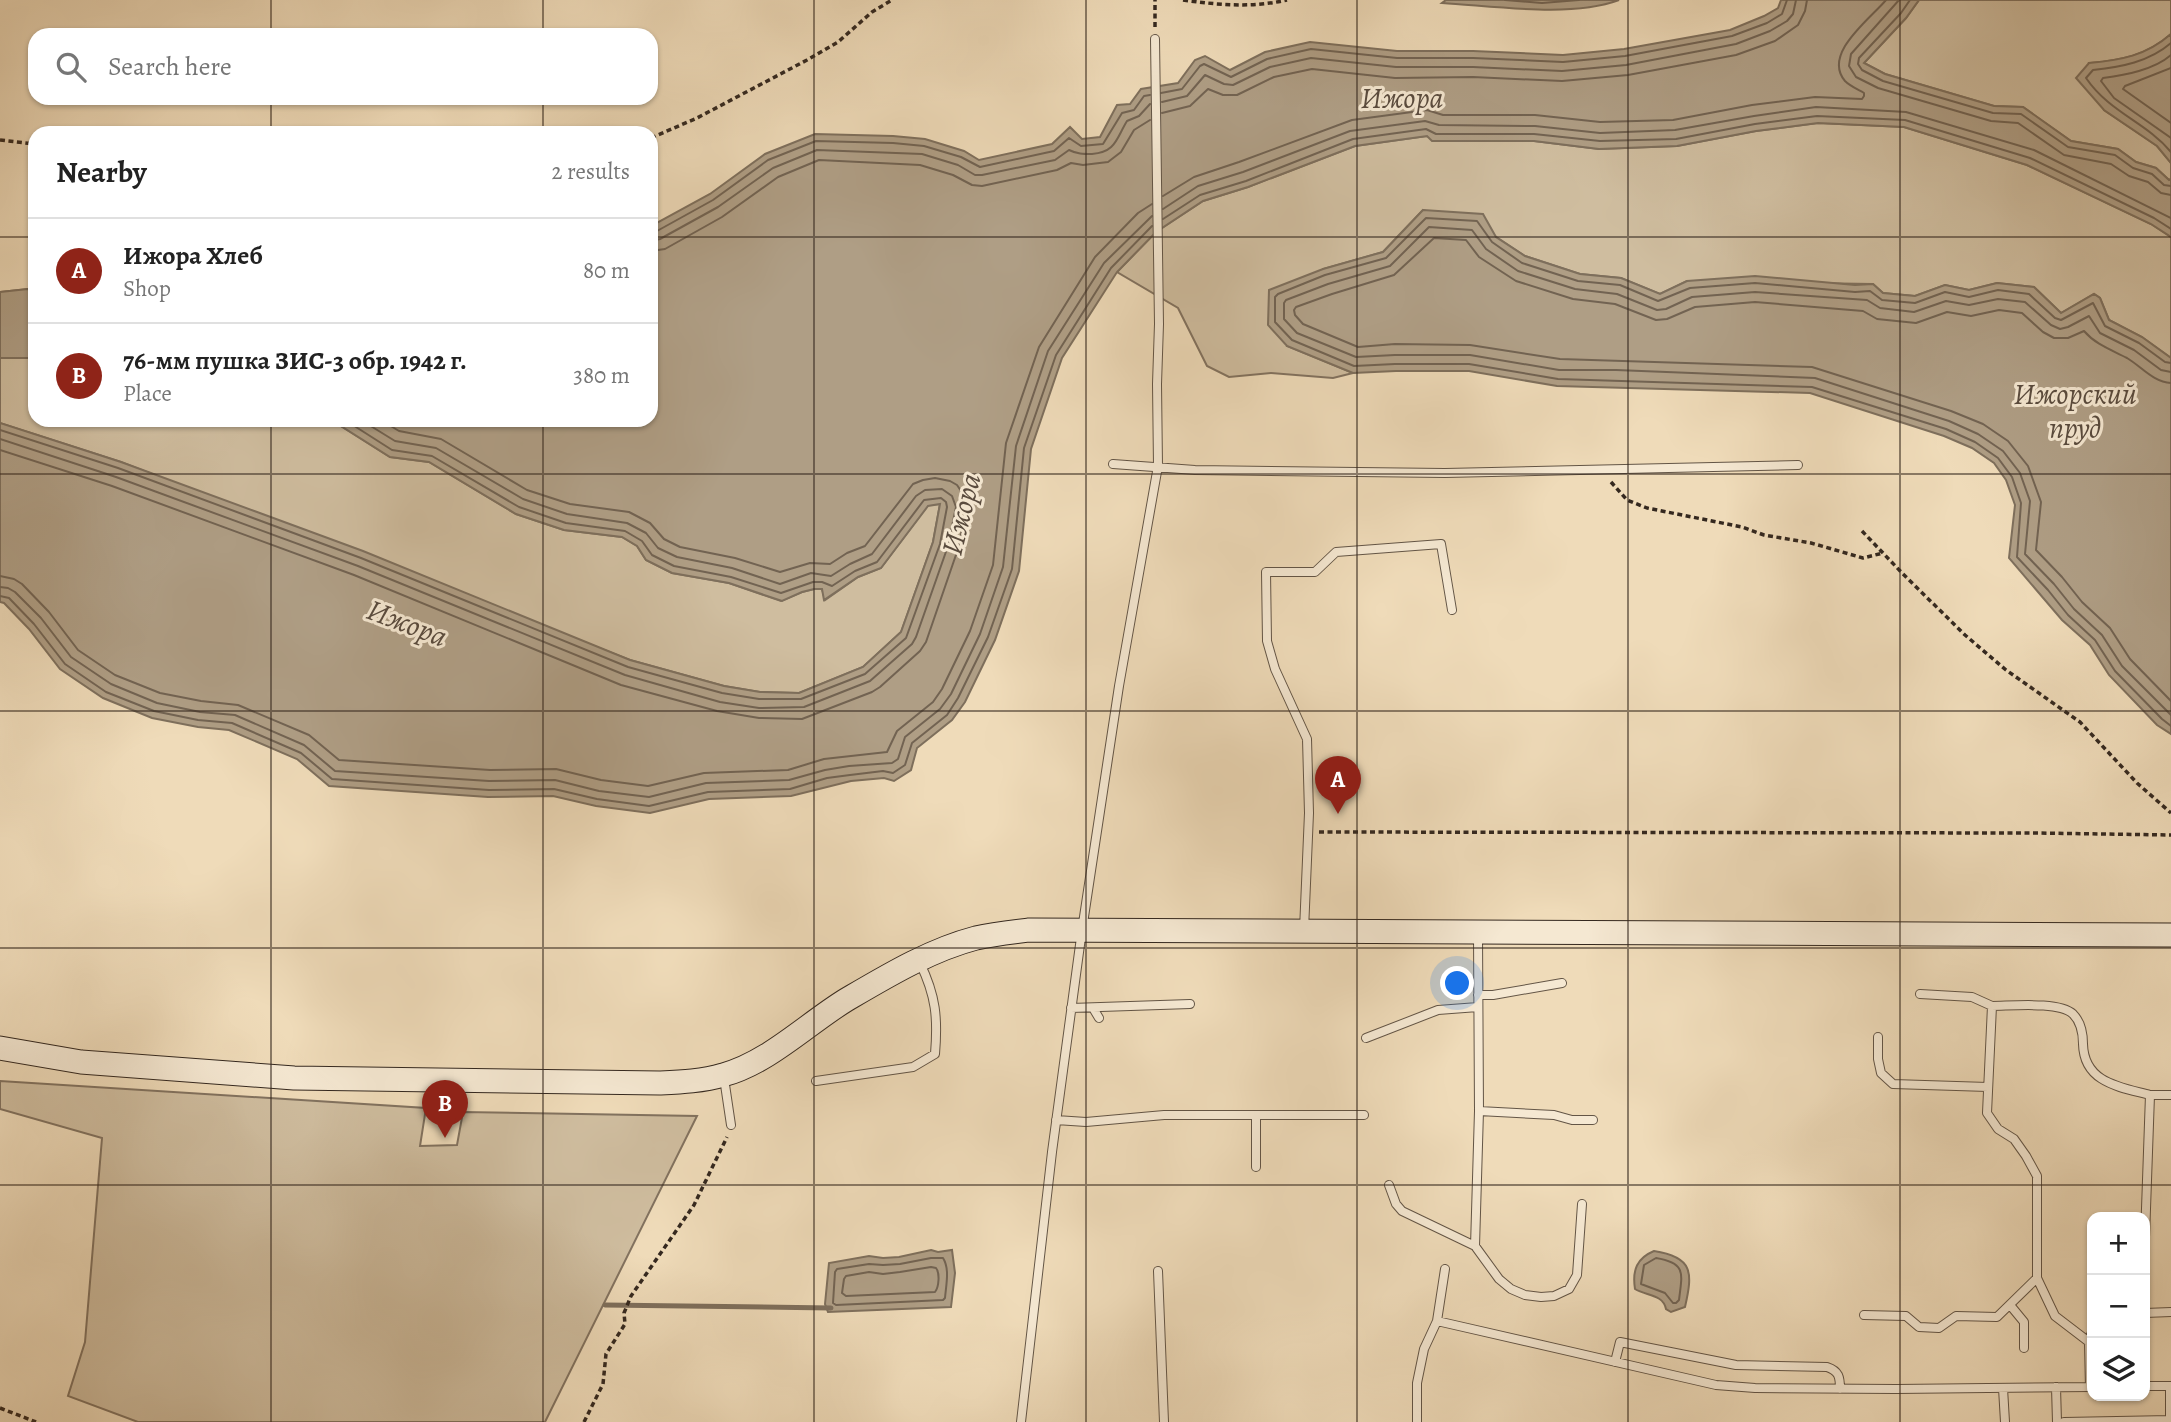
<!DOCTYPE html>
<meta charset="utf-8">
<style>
:root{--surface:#fff;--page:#f6f6f6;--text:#222;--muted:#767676;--line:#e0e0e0;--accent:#8f2418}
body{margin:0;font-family:Alegreya,serif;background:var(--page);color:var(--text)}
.controls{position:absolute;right:21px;bottom:21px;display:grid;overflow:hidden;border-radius:14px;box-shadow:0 2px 5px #0004}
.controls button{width:63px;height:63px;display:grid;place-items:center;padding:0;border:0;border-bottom:2px solid var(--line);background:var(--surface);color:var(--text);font:35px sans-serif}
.you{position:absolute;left:1458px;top:984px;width:24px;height:24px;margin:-18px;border:5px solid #fff;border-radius:50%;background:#1a73e8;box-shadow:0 0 0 10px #1a73e833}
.badge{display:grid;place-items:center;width:46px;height:46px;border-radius:50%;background:var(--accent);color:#fff;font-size:23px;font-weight:700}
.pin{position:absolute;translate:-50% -58px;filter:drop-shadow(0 2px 4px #0008)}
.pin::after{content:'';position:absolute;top:37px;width:24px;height:21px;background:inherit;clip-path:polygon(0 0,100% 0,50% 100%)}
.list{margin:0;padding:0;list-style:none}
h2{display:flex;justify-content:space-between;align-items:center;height:91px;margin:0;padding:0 28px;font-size:30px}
h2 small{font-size:23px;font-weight:400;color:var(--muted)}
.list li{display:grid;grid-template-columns:46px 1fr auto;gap:21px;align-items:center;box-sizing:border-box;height:105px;padding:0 28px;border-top:2px solid var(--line)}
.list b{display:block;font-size:26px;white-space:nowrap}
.list p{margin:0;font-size:23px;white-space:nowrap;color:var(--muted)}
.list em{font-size:23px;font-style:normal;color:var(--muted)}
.icon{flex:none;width:38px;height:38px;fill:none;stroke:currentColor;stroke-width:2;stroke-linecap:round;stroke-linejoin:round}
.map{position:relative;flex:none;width:2171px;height:1422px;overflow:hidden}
.search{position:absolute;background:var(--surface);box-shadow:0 2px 5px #0004;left:28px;top:28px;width:630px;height:77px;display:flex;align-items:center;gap:18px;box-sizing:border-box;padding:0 24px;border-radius:21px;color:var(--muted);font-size:26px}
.panel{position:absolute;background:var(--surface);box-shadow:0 2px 5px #0004;left:28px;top:126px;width:630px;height:301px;border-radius:21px}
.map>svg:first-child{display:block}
.green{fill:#cfbd9f;stroke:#82725f;stroke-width:2}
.water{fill:#af9e85;stroke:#7e6f5c;stroke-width:2}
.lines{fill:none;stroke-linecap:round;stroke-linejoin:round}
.shore{stroke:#726352;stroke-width:2}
.stream{stroke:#7e6f5c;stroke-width:5}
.lane-casing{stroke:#635546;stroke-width:10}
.secondary-casing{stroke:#34281f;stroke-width:25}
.path{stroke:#34281f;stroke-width:3.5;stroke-dasharray:5 3.5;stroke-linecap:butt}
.lane{stroke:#f5e8d2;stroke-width:8}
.secondary{stroke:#f5e8d2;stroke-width:23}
.grid{fill:none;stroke:#34281f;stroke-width:2;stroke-opacity:0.55}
.labels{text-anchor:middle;stroke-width:6;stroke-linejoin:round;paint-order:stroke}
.water-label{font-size:30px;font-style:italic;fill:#594b3e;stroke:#f5e8d2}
</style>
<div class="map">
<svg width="2171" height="1422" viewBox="0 0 2171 1422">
<rect width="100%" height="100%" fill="#efdbb9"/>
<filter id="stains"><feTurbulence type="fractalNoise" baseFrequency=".00286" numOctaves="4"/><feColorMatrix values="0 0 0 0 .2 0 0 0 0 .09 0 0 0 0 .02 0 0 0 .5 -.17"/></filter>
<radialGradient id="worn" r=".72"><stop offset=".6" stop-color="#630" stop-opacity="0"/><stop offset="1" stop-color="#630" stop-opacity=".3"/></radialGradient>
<path class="green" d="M1919,0h252v34c-25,22 -50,26 -82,29l15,47 53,36 14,17v16l-2,1 -13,-12 -20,-6 -18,-13 -47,-8 -48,-34 -29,-1 -109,-32 -21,-11 42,-45z
M1818,123l86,4 123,38 124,59 20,13v121l-29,-21 -33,-17 -9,-22 -6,-4 -33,19 -27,-26 -37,-4 -28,7 -24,-5 -30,11 -32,-3 -10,-9 -186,-3 -27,13 -39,-16 -41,-4 -55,-18 -29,-19 -73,-27 -40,42 -60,17 -36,77 66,27 -20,5 -62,-5 -42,4 -22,-11 -29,-58 -61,-36 39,-40 47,-31 45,-14 107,-41 72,-10 107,5 65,8 78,-3 79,-15z
M28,289l7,1v130h281l20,3 54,34 39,5 87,52 48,16 58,7 15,9 9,14 26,13 57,10 52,18 21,-9 12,-3h8l3,11 33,-23 23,-9 47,-63 12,-1 -7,38 -32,90 -38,35 -64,26 -39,-1 -36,-6 -94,-26 -509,-198 -121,-39v-131z
M0,1081l426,27 -6,38 37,-1 6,-33 234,4 -152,306h-407l-70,-26 17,-54 17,-204 -102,-29z"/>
<path class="water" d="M1446,0h173c-48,18 -125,6 -177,3z
M1781,0h138l-13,18 -42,45 21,11 109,32 29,1 48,34 47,8 18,13 20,6 13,12 2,-1v58l-20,-13 -124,-59 -123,-38 -86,-4 -62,8 -79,15 -78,3 -65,-8h-102l-5,-5 -72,10 -107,41 -45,14 -47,31 -39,40 -55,86 -31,91 -12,122 -24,69 -30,62 -13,18 -35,28 -6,22 -17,11 -10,-3 -33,3 -60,15 -82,3 -59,14 -54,-7 -43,-10 -65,1 -159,-11 -32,-27 -68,-29 -31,-3 -46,-9 -49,-20 -43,-29 -31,-40 -25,-26 -4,-1v-179l121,39 242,89 267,109 94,26 36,6 39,1 64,-26 38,-35 32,-90 7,-38 -12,2 -47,62 -23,9 -34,23 -2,-11h-8l-12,3 -20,9 -53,-18 -57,-10 -26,-13 -9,-14 -15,-9 -58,-7 -48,-16 -87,-52 -39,-5 -54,-34 -20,-3h335v-194l59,-32 55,-40 50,-20 78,2 32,3 39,12 15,9 73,-16 18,-17 12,12 18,-2 17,-32 13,-1 11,-15 37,-6 17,-23 10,-4 25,14 35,-18 45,-10 87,9h76l90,4 61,-6 106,-19 34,-14 14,-8z
M2171,34v129l-14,-17 -53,-36 -28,-32 13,-15c32,-3 57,-7 82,-29z
M1423,210l60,4 13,23 29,19 55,18 41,4 39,16 27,-13 68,-5 100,9 18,-1 10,9 32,3 30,-11 24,5 28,-7 37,4 27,26 33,-19 6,4 9,22 33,17 29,21v376l-14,-9 -48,-50 -19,-30 -28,-25 -53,-62 6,-53 -9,-25 -12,-17 -22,-15 -28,-12 -134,-43 -253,-7 -88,-15h-73l-43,2 -66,-27 -19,-21 1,-35 54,-21 60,-17z
M28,289l7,1v68h-35v-66z
M931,1250l7,2 14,-2 3,23 -4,34 -123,5 -3,-8 4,-41 40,-7 14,2 16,-1z
M1654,1251c39,6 39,21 31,56l-14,5 -5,-3c-3,-15 -20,-13 -31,-20 -3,-19 2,-31 19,-38z"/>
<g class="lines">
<path class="shore" d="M1505,0l37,3 37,-3
M1899,0l-48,54 -2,12 7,11 22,11 113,33 27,2 46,32 47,9 18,12 19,6 13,11 10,2
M1910,0l-9,13 -42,45 -1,6 4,6 21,11 110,32 28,1 47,33 47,8 18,13 19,6 12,11 7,1
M2171,43c-22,19 -50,24 -78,27l-7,8c24,35 60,44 85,74
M2171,55c-17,15 -46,20 -68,23l-2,3 13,17 57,40
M2171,68l-46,18 -2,3 48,34
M1161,93l21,-4 18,-23 4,-2 27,13 36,-18 44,-10 86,9h76l90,4 62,-6 107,-20 35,-13 15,-9 5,-14
M1162,102l25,-6 18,-21 19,9 9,1 37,-18 41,-9 85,9h77l89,4 64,-6 110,-21 34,-13 17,-10 6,-7 3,-14
M1162,113l28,-7 18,-17 15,6h14l37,-18 38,-8 83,9 78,-1 89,4 66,-6 108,-20 39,-14 23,-16 7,-14 2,-11
M1163,196l31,-19 45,-15 113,-42 75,-10 16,5h92l65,7 73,-2 79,-15 63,-8 47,2 2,-3v-3c-7,-4 -14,-7 -19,-12 -23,-27 25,-62 41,-81
M1163,209l35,-23 45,-14 107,-41 75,-10 14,4 96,1 65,7 75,-3 79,-14 62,-9 90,5 128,38 137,68
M1163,219l37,-24 46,-14 107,-42 73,-10 10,5h98l66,7 76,-2 79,-15 62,-8 88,4 125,38 124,60 17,11
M651,232l6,-1 56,-31 55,-40 48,-19 77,2 31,3 37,11 19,10 74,-16 15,-13 12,8 22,-2 19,-31 12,-3 10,-14 6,-1
M651,241l9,-2 58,-32 55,-39 44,-18 105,4 36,11 17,10h7l73,-15 14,-10c8,4 14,4 23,4 24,-2 24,-15 35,-33l12,-5 11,-12
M651,251l14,-2 57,-32 56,-40 41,-17 101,5 33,10 19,10 10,1 75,-16 14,-7 12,2 25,-3 13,-10 13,-22 16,-10
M2171,363l-6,-1 -26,-19 -34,-17 -12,-23 -32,17 -6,-2 -26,-24 -31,-4 -29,7 -24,-5 -30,11 -33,-3 -12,-9 -15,1 -100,-9 -65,5 -32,13 -38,-16 -42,-4 -56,-18 -30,-21 -15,-21 -51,-3 -40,40 -61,17 -47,19 -3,3v25l17,18 62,26 41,-2h74l89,15 254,8 134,42 29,13 23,16 14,19 9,26 -4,54 31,33 20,25 27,25 20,31 47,48 9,7
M2171,372l-10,-2 -27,-20 -34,-17 -11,-17 -21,11 -8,2 -9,-4 -26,-23 -27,-3 -29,6 -23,-4 -32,11 -34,-4 -13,-8 -112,-8 -63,5 -26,12 -9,1 -40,-16 -42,-5 -57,-18 -32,-22 -14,-19 -43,-3 -39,39 -62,18 -42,16 -2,3v16l13,14 59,24 39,-2h75l89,15h57l199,8 134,43 29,13 25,17 17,22 10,28 -5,53 29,30 20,25 28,26 20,31 49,49
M2171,383c-18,-1 -29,-16 -44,-25 -15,-8 -31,-13 -43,-27l-16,7h-14l-11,-6 -21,-19 -23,-3 -28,6 -24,-4 -31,11 -39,-4 -14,-8 -108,-9 -60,5 -28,12 -11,1 -41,-16 -42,-5 -57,-18 -37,-24 -13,-17 -32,-2 -40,37 -62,19 -36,13 -2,3 1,5 8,9 55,23 37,-3 75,1 90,14 252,8 139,44 32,13 25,17 20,25 13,36 -5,48 26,27 20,25 28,26 20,31 41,42
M0,430l118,38 243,90 267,109 94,26 37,6h42l64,-25 41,-36 34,-94 7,-37 -1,-5 -5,-4 -17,2 -47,62 -22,9 -23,15 -10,-4h-9l-32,11 -50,-16 -57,-11 -22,-11 -10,-14 -17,-10 -59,-8 -47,-16 -87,-51 -40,-6 -47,-30
M0,439l116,38 242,89 267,109 95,27 39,6 45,-1 66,-26 42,-37 4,-7 32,-91 8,-39 -4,-11 -10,-7 -17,1 -9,6 -44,58 -22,10 -19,12 -20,-3 -31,11 -48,-16 -55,-11 -19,-9 -12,-15 -19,-10 -60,-9 -44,-15 -87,-51 -41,-7 -34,-21
M0,450l112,36 242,89 267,110 96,26 42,7 43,1 70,-27 8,-5 40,-36 6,-9 32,-93 8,-39 -3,-16 -6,-9 -7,-4 -15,-3 -12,2 -10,4 -48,62 -18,7 -17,11 -20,-1 -30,9 -45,-14 -55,-11 -16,-8 -14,-16 -21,-11 -59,-8 -43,-14 -86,-51 -42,-8 -18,-11
M0,576l14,3 8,5 27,28 29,38 37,25 45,18 41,8 37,4 71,30 30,25 151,10 66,-1 45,11 47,6 56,-13 84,-3 36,-11 63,-7 10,-21 36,-29 9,-13 28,-58 23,-66 13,-122 33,-96 56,-90 43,-44 14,-9
M0,587l8,1 7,4 26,26 30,39 40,27 46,19 43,9 35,3 69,30 31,26 154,10 66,-1 44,11 50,6 57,-14 83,-3 36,-10 24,-4 43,-3 6,-4 7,-22 35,-28 11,-15 29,-60 23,-67 13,-121 32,-95 56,-88 48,-47
M0,596l9,2 25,26 31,40 41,28 48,19 44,9 34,3 69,30 31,26 157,11 65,-1 43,10 52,7 59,-14 82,-3 37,-11 23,-3 33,-4 10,2 12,-8 7,-22 35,-28 11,-17 30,-61 24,-68 12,-121 32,-93 55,-87 41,-42
M931,1258h12c7,11 3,27 2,40l-2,2 -107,5 -3,-2 2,-31 2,-3 32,-5 14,1 17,-1z
M1656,1258c31,5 26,16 23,42l-3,3h-3l-8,-10 -24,-9 3,-19z
M931,1267l5,1c4,5 3,19 -1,24l-89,4 -4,-3 2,-14 2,-3 23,-4 14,2 17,-2z"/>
<path class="stream" d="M605,1305l226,3"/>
<g class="lane-casing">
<path id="lane" d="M1113,464l82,6 250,3 353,-8
M1304,930l5,-117 -2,-74 -32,-70 -8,-28 -1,-69h49l21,-20 105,-8 11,66
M1920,994l52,3 20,9 -5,107 11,16 16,10 12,17 11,20v102l18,38 34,26
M1478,995h15l69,-12
M1992,1006c19,0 67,-5 81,8 8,8 10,20 10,30 1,39 37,43 67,51l-5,142
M1071,1008l119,-4
M1093,1008l6,10
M1878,1037v22l3,14 12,11 95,3
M1366,1038l72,-28 40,-3
M724,1078l7,47
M816,1081l97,-14 22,-13c3,-36 1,-58 -15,-91
M2150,1095h21
M1479,1111l75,4 18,5h21
M1056,1120l30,2 78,-7h200
M1256,1167v-51
M1389,1185l7,19 6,7 73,35 24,33 12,10 14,6 16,2 13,-1 15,-7 8,-14 5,-71
M1475,1246l4,-135 -1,-176
M1158,1271l6,151
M2010,1305l14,17v26
M2145,1313l26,-1
M1864,1315l42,1 13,11 20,1 17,-12 41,1 40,-39
M1437,1321l279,64 39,3 141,1 196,-2
M1615,1362l5,-20 116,23 91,2c12,4 13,10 13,22
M2145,1386h26
M2056,1387l1,35
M2090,1387l-1,-45 3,-10
M2003,1388l2,34
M1021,1422l31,-270 30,-222 37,-244 39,-220 -1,-82 2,-60 -4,-285
M1417,1422v-39l7,-34 13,-28 8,-52
M2064,1422l106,-2
M2170,1422v-36"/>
</g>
<g class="secondary-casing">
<path id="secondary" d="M0,1048l81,14 213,16 366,5c21,-1 43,-2 63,-8 45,-12 84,-51 123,-75 41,-24 84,-50 130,-62 18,-4 36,-6 53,-8l1142,5"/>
</g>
<path class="path" d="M1183,0c36,5 68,8 104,0
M1155,27v-27
M651,138l46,-20 110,-58 31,-18 34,-30 20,-12
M0,140l35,4
M1611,482l16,18 20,8 95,19 22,8 47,8 52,15 20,-5
M1862,531l41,43 62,61 41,35 74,52 57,61 34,30
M1319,832l717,1 135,2
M0,1408l36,14
M584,1422l19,-38 3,-30 19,-30 -1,-11 7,-17 63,-91 33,-68"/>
<use href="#lane" class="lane"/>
<use href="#secondary" class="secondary"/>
</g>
<path class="grid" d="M271,0v35M543,0v35M814,0v1422M1086,0v1422M1357,0v1422M1628,0v1422M1900,0v1422M271,98v35M543,98v35M0,237h35M651,237h1520M271,420v1002M543,420v1002M0,474h2171M0,711h2171M0,948h2171M0,1185h2171"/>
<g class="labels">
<g class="water-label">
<text x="1402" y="108">Ижора</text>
<text x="2075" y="404">Ижорский<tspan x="2075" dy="34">пруд</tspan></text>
<text transform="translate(961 514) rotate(-76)" y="10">Ижора</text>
<text transform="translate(407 623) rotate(21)" y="10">Ижора</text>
</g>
</g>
<rect width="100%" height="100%" filter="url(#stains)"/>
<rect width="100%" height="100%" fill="url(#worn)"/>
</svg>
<div class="controls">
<button>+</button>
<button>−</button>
<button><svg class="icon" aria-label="layers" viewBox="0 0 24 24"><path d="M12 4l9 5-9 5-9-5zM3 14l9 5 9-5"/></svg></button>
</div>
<div class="you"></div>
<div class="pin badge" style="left:1338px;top:814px">A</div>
<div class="pin badge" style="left:445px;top:1138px">B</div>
<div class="search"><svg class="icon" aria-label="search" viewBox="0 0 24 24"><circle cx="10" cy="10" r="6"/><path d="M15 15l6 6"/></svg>Search here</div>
<section class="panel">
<h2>Nearby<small>2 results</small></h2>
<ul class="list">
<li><span class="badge">A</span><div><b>Ижора Хлеб</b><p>Shop</p></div><em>80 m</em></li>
<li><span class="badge">B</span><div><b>76-мм пушка ЗИС-3 обр. 1942 г.</b><p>Place</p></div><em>380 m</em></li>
</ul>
</section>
</div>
